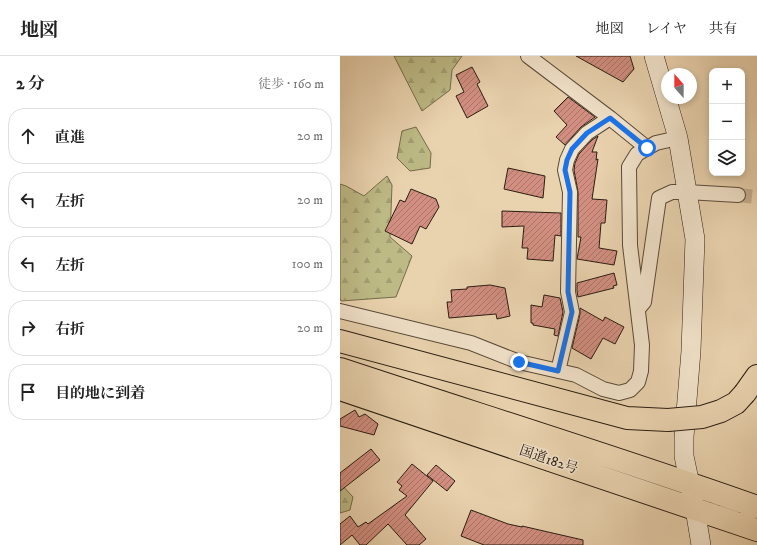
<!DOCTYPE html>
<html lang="ja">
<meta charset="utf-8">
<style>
:root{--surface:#fff;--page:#f2f2f2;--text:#222;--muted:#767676;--line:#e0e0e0}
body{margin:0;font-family:"IM FELL DW Pica","Noto Serif JP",serif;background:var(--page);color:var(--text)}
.controls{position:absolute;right:12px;top:12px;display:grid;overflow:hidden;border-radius:8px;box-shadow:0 2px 6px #0003}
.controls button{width:36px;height:36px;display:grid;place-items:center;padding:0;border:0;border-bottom:1px solid var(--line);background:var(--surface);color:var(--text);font:20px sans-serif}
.compass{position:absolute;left:321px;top:12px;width:36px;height:36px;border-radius:50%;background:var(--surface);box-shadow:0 2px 6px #0003;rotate:339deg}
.stop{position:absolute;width:12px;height:12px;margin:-9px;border:3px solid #1a73e8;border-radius:50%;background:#fff}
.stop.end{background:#1a73e8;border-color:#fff;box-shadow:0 1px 4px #0008}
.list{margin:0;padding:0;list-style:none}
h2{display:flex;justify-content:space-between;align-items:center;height:52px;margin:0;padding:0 16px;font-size:17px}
h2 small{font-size:13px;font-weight:400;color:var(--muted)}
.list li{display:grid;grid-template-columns:26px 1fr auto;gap:12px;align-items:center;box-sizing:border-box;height:56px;margin:0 8px 8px;padding:0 8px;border:1px solid var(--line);border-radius:16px}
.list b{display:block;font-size:15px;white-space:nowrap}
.list em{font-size:13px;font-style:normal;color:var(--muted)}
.icon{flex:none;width:22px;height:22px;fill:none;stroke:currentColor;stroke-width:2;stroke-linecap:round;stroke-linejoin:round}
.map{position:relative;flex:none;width:417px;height:489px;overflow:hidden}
header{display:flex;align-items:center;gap:24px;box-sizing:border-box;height:56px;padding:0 20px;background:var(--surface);border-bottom:1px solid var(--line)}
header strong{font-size:19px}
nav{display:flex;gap:22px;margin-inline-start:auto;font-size:14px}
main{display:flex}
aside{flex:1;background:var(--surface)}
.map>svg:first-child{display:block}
.forest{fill:url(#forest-firs);stroke:#746c4c}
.building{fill:url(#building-hatch);stroke:#2b1d12}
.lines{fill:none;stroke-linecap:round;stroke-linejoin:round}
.street-tunnel{stroke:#c3ae8f;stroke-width:14;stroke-dasharray:14 7;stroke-linecap:butt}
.street-casing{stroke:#5a4a39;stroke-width:16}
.secondary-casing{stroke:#2b1d12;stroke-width:20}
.highway-casing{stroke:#2b1d12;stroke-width:24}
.street{stroke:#f1e2ca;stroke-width:14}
.secondary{stroke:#f1e2ca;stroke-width:19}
.highway{stroke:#e9d2ae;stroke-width:22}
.highway-bridge-casing{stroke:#2b1d12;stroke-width:24;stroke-linecap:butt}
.highway-bridge{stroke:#e9d2ae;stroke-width:22}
.route{stroke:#1a73e8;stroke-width:5}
.labels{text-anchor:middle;stroke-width:3;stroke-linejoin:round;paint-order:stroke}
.street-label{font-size:14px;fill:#2b1d12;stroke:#f1e2ca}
</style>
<header>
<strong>地図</strong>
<nav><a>地図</a><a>レイヤ</a><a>共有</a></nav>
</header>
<main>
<aside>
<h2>2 分<small>徒歩 · 160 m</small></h2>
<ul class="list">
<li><svg class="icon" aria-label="ahead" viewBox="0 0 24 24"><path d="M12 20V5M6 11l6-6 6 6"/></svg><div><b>直進</b></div><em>20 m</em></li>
<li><svg class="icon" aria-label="left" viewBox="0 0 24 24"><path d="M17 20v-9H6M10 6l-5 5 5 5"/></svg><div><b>左折</b></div><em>20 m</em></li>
<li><svg class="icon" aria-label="left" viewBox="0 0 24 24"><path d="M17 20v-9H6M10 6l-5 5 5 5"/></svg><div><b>左折</b></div><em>100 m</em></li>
<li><svg class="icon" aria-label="right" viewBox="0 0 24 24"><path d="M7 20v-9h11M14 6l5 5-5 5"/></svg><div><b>右折</b></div><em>20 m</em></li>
<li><svg class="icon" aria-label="arrive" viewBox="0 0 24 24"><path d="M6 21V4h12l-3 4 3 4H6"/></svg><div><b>目的地に到着</b></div></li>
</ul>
</aside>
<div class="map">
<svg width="417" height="489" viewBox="0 0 417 489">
<defs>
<pattern id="forest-firs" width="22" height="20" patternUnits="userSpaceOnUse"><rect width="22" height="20" fill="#bdba86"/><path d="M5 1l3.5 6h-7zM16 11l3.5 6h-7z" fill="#a39f73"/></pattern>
<pattern id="building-hatch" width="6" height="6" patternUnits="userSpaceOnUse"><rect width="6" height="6" fill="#d28f81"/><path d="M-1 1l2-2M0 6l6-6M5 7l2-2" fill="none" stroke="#ab7468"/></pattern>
</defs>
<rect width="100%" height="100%" fill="#e9d2ae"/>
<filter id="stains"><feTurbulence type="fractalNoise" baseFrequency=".005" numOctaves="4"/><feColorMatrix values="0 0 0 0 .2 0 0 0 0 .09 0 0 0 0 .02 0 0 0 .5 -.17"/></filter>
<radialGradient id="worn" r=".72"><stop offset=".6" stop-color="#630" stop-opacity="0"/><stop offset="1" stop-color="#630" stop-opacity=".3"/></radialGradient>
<path class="forest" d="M54,0h68l-10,14 -2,20 -28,21z
M76,71l15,26 -1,15 -20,3 -13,-13 5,-27z
M47,120l5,9 -2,52 22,19 -16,41 -55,4 -1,-3v-114l6,2 18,10z
M0,427l13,14 -3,13 -10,3z"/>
<path class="building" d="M236,0h54l4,13 -11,13z
M132,11l8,15 -3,2 11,22 -21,12 -11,-22 8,-4 -8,-17z
M228,41l27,20 -14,10 -16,18 -9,-8 11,-12 -13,-14z
M258,80l-6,16h5l-1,8 2,-1 -6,40 15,1 -2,23h-4l-2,25 18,3 -3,14 -37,-6 4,-22h-3v-45l-4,-22 1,-7 4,-9 13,-14z
M168,112l37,8 -2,22 -39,-9z
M71,133l25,10 3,8 -13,22 -6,-3 -8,18 -27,-13 15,-31 5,2z
M162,155l59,2v23l-6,-1 -2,26 -26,-2 1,-11h-6l2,-22 -22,1z
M274,217l3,12 -4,1 1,2 -36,9 -1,-6v-8z
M150,229l15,3 5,28 -13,3 -1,-5 -47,4 -2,-16h5l-1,-12 16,-1v-2z
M204,239l16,3 3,14 -5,24 -4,-1 1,-6 -22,-4v-2h-2v-18l11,2z
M240,252l23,13 2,-4 19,10 -9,17 -12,-6 -12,21 -19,-11 8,-34z
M15,354l4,7 6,-3 13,10 -4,11 -34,-9v-7z
M31,393l9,11 -40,31v-18z
M72,408l21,17 -28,34 21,24 -7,6h-12l-19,-21 -22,21h-6l-8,-10 -12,10v-21l10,-8 8,11 8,-5 2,2 39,-28 -8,-6 3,-4 -5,-4z
M96,409l19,16 -8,10 -20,-16z
M131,454l37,14 14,3v-1l61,14v5h-99l-23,-9z"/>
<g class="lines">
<path class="street-tunnel" d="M398,139l19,2"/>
<g class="street-casing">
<path id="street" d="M188,0l82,62 37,30
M298,253l6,-7 15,-104 13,-6h15l51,3
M0,255l131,32 48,19 57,13 27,14 16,4 11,-3 8,-8 3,-11 1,-26 -12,-100 -1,-78 8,-13 19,-11 22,-5
M218,315l14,-59 -4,-20 2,-100 -5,-22 2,-10 5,-11 15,-16 23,-15"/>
</g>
<g class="secondary-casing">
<path id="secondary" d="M314,0l24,82 17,101 -4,112 -7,86v19l11,53 6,36"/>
</g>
<g class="highway-casing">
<path id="highway" d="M0,285l287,77 41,2
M0,313c139,46 279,89 417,138
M0,333l417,141
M405,337l12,-17"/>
</g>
<use href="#street" class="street"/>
<use href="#secondary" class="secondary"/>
<use href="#highway" class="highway"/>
<g class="highway-bridge-casing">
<path id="highway-bridge" d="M328,364l34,-3 19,-6 15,-8 9,-10"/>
</g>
<use href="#highway-bridge" class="highway-bridge"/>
</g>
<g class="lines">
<path class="route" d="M179,306l39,9 14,-59 -4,-20 2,-100 -5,-22 2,-10 5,-11 15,-16 23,-15 37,30"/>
</g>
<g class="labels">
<g class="street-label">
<text transform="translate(209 403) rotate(19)" y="5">国道182号</text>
</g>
</g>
<rect width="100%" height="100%" filter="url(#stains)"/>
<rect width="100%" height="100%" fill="url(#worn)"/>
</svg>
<div class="controls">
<button>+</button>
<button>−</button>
<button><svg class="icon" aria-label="layers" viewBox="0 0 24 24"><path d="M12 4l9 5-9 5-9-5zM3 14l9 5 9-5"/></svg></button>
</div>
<svg class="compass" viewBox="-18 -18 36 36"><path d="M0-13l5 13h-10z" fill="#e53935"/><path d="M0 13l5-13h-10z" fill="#767676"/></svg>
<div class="stop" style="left:307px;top:92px"></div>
<div class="stop end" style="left:179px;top:306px"></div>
</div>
</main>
